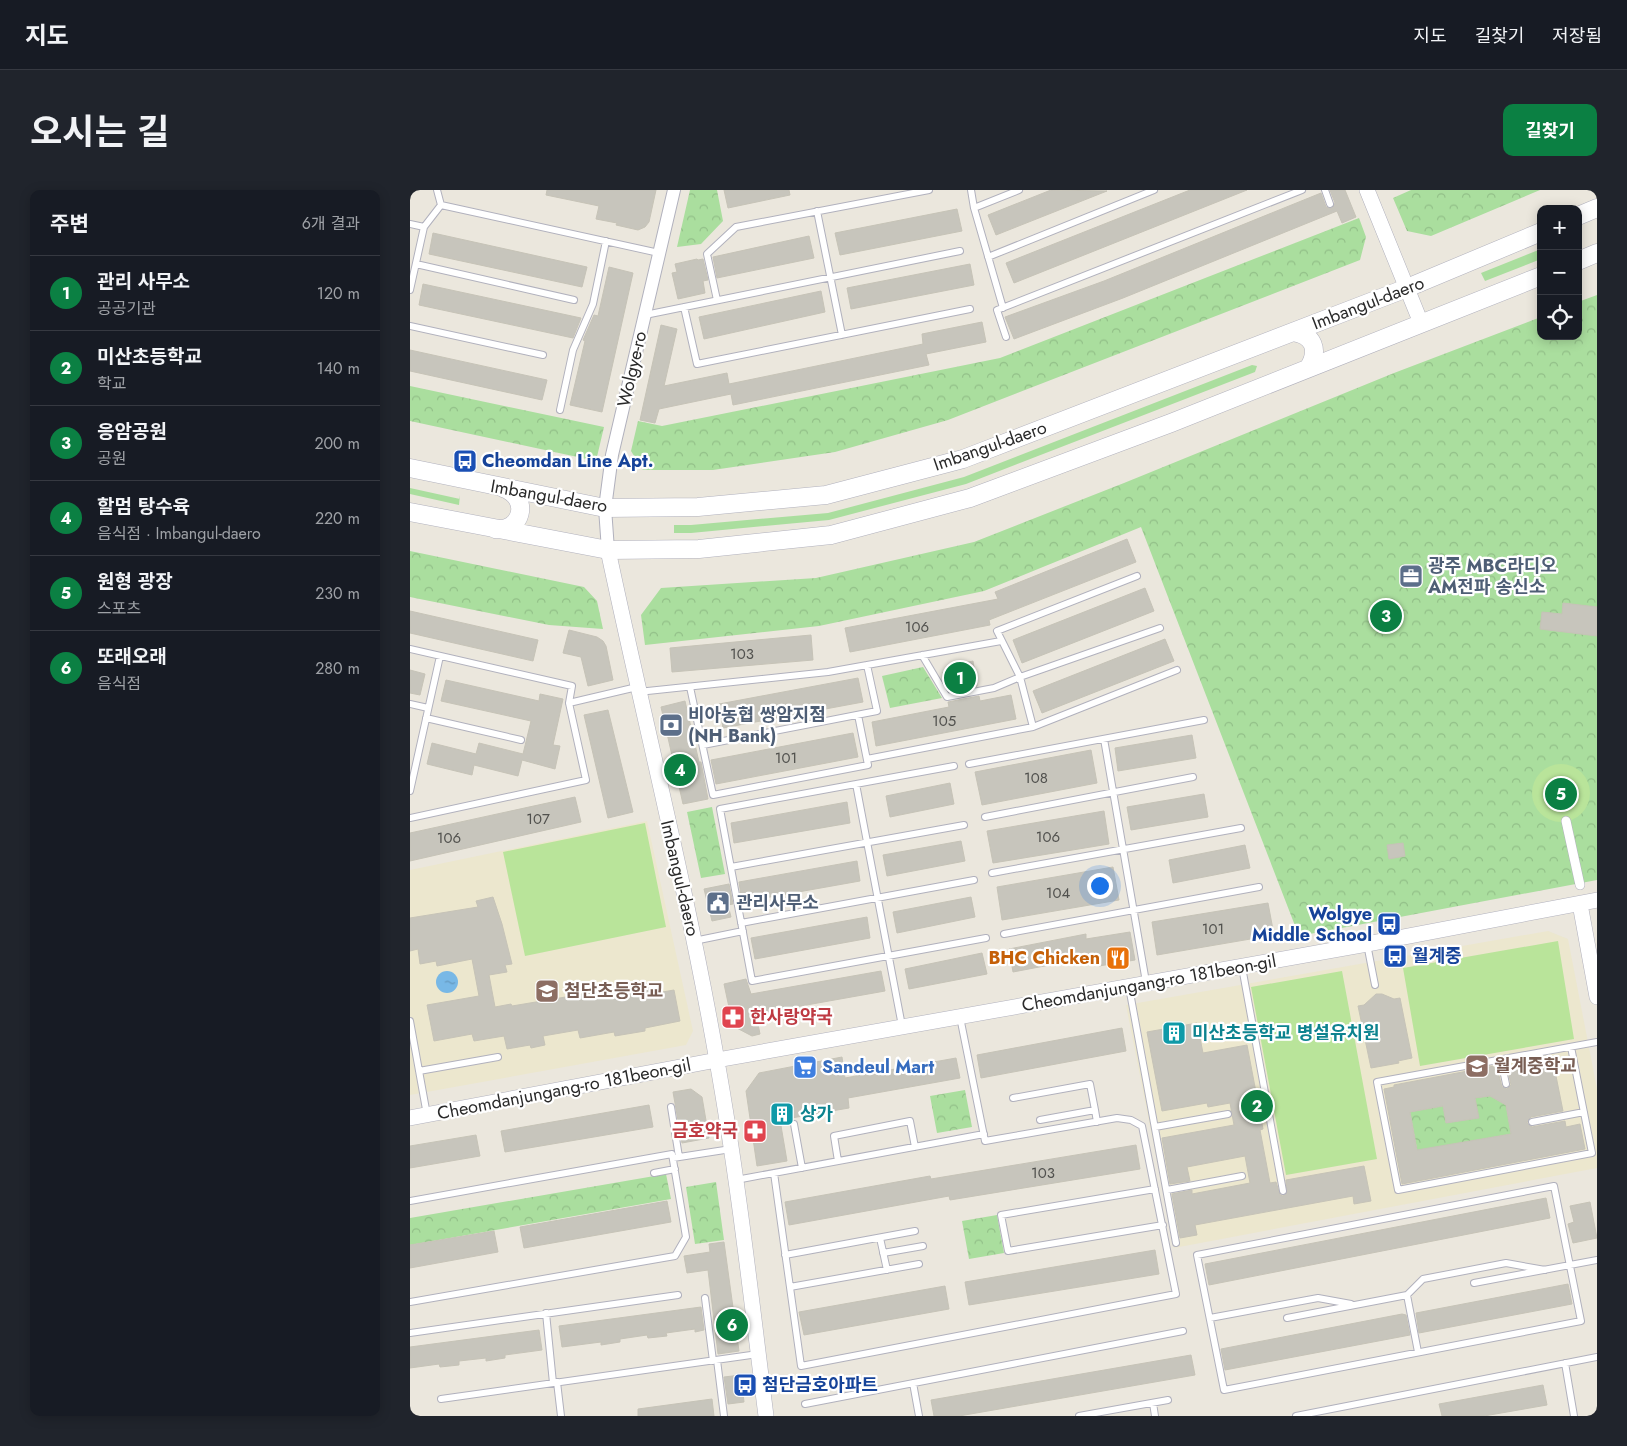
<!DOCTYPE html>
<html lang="ko">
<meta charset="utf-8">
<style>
:root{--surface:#171b24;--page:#20242c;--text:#f1f3f6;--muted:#9ea1a6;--line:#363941;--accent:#0b8043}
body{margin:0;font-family:Jost,"Noto Sans KR",sans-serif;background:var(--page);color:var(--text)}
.controls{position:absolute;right:15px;top:15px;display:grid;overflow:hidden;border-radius:10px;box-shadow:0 2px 12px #0003}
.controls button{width:45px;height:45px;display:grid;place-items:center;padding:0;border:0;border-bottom:1px solid var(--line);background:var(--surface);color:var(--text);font:25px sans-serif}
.you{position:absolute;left:689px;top:695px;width:18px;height:18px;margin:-12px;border:4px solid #fff;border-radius:50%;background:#1a73e8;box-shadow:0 0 0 8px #1a73e833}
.badge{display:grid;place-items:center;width:32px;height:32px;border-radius:50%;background:var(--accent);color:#fff;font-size:16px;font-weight:700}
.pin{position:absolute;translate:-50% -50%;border:2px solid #fff;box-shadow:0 1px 5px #0006}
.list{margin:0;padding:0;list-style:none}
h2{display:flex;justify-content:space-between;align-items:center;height:65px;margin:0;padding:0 20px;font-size:21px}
h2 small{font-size:16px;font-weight:400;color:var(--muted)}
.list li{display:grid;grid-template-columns:32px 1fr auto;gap:15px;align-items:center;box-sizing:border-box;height:75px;padding:0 20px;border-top:1px solid var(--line)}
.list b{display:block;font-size:19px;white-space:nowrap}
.list p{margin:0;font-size:16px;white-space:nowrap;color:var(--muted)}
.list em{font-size:16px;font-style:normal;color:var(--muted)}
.icon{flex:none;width:28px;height:28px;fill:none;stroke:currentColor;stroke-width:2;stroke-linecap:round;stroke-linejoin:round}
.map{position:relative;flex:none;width:1187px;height:1226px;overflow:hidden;border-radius:10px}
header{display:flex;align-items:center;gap:30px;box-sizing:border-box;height:70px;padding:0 25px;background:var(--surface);border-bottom:1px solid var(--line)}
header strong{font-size:24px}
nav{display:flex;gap:28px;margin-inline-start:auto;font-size:18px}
.intro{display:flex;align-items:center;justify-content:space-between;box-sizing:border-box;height:120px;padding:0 30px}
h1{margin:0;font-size:35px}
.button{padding:12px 22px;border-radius:10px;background:var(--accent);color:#fff;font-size:18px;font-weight:700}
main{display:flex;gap:30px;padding:0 30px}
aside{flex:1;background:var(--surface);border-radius:10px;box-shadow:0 2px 12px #0003}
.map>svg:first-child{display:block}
.education{fill:#ece7ce}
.grass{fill:#aade9e}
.forest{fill:url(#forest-crowns)}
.pitch{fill:#b9e49a}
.water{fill:url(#water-ripples)}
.building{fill:#c7c5bc;stroke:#c6c3b7;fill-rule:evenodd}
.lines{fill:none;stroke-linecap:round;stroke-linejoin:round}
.service-casing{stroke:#b1b1bd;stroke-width:8}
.pedestrian-casing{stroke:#b1b1bd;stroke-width:10}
.minor-casing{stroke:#b1b1bd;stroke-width:14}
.tertiary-casing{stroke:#b1b1bd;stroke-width:16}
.secondary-casing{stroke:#b1b1bd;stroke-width:19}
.service{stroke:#fff;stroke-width:6}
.pedestrian{stroke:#fff;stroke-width:9}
.minor{stroke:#fff;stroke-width:12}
.tertiary{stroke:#fff;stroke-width:15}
.secondary{stroke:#fff;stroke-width:18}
.labels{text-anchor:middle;stroke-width:4.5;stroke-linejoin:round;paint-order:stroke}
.number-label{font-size:15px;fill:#51514e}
.street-label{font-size:18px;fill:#2a2a2a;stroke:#fff}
.transit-label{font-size:18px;font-weight:bold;fill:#164399;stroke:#fff;text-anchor:start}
.service-label{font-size:18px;font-weight:bold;fill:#4e5e75;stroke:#fff;text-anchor:start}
.food-label{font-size:18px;font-weight:bold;fill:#c56008;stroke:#fff;text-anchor:end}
.education-label{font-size:18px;font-weight:bold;fill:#785e54;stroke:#fff;text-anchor:start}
.health-label{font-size:18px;font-weight:bold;fill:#be3a42;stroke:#fff;text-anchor:start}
.culture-label{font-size:18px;font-weight:bold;fill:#0d838f;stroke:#fff;text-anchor:start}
.shop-label{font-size:18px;font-weight:bold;fill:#366cbe;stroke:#fff;text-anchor:start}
</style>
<header>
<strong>지도</strong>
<nav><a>지도</a><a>길찾기</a><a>저장됨</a></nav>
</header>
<div class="intro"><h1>오시는 길</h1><a class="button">길찾기</a></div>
<main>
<aside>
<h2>주변<small>6개 결과</small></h2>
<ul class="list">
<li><span class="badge">1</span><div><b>관리 사무소</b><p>공공기관</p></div><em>120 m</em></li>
<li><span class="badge">2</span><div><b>미산초등학교</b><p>학교</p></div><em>140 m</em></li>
<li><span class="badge">3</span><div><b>응암공원</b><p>공원</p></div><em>200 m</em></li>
<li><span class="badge">4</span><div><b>할멈 탕수육</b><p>음식점 · Imbangul-daero</p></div><em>220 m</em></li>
<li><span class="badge">5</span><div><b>원형 광장</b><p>스포츠</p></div><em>230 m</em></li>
<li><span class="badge">6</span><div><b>또래오래</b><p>음식점</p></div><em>280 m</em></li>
</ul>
</aside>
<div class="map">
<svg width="1187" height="1226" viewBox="0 0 1187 1226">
<defs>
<pattern id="forest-crowns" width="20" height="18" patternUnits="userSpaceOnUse" patternTransform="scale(1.25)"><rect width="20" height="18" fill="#aade9e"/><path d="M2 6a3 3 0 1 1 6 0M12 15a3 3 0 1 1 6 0" fill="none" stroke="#92bf88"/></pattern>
<pattern id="water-ripples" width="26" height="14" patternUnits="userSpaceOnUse" patternTransform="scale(1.25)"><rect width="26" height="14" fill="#78b8e6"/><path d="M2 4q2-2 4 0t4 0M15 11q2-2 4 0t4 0" fill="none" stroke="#6396bb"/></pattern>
</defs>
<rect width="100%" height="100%" fill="#ebe7dd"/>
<path class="education" d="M237,631l46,210 -7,14 -276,50v-225z
M1138,741l20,8 29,150v79l-423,80 -48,-243z"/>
<path class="grass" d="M1131,59v10l-56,22 -4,-8z
M842,175l5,1 -2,6 -289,112 -137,36 -138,13h-17v-8h17l137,-12 136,-36z
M0,298l50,11v-4l-1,10 -49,-11z"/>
<path class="forest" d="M280,0h27l6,31 -22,23 -24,3z
M1001,0h129l-109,46 -24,-5 -14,-33z
M949,28l7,19 -6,23 -412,160 -113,32 -122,18h-70l-12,-19 7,-30 24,5 338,-68z
M1187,105v585l-298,56 -158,-409 -157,64 -165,35 -174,19 -4,-30 20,-27 155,-10 158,-36 150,-59 270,-110 147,-56v19h37v-34z
M0,196l194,41 -8,34 -186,-40z
M0,361l174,36 13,14 6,28 -54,-4 -139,-28z
M513,477l19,31 -52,10 -8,-32z
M302,617l13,67 -24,4 -14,-66z
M555,900l7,37 -35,6 -7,-37z
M1080,906l16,9 5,29 -85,15 -6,16 -10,-53 33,-6 3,17 32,-5 -3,-20z
M256,984l5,25 -261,46v-27z
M306,992l8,58 -29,4 -9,-57z
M587,1025l7,38 -35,6 -7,-38z"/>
<path class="pitch" d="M1122 603a29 29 0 1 1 58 0a29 29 0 1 1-58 0Z
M235,633l21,104 -141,29 -22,-104z
M1148,751l16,98 -154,27 -17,-98z
M932,781l35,188 -91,16 -35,-188z"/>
<path class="water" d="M26 792a11 11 0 1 1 22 0a11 11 0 1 1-22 0Z"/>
<path class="building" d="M137,0h109l-7,32 -4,5 -7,3 -22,-5 1,-2 -21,-4 3,-13 -53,-11z
M314,0h65l1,5 -62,13z
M641,0l56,1 -111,44 -8,-20z
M780,0h57l-233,93 -8,-20z
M920,0h15l11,27 -14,6 -5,-12 -214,87 -109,41 -9,-22 99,-36 217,-88 5,14 6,1 3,-5z
M547,19l5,22 -122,24 -5,-22z
M23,43l154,34 -5,20 -153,-33z
M399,46l5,22 -97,20 -4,-21z
M287,69l1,1 5,-1 5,21 -5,1 2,12 -27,6 -6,-26 5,-1 -2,-8z
M560,74l4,21 -123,24 -4,-21z
M199,77l24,6 -31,139 -32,-7 15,-64 -2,-1 11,-25 4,1z
M13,94l158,34 -8,20 -154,-33z
M411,101l4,21 -121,27 -5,-22z
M572,132l4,20 -60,12 3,11 -196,40 -2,-11 -72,15 -4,14 -15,-3 21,-95 16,4 -13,57 63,-13 2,11 194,-40 -1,-10z
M0,160l137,30 -5,20 -132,-29z
M717,349l9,23 -147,58 1,5 -140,27 -5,-24 153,-29 -3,-7z
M735,398l9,23 -132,52 -9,-23z
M1153,413l34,4v29l-57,-7 2,-17 20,2z
M0,421l128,29 -5,21 -123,-28z
M159,440l28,7 6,4 3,5 7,34 -25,6 -7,-29 -18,-4z
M401,445l2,25 -141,12 -2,-24z
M755,449l9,22 -132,52 -9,-22z
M563,471l4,25 -27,5 -6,-8 -1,-11 14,-2 -1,-5z
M0,480l15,4 -5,21 -10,-2z
M448,488l5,24 -140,26 -4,-24z
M36,490l93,21 1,-7 23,5 -10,46 7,1 -5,23 -33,-9 -4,16 -44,-11 -2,10 -45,-11 5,-21 44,11 3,-11 44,11 8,-33 -90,-20z
M601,505l5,24 -140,27 -4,-24 77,-15 -1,-5 31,-6 1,5z
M275,511l14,61h2l7,37 -25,5 -22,-97z
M198,520l25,102 -25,6 -24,-103z
M443,543l5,24 -142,27 -5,-24z
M782,545l4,23 -78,13 -3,-23z
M681,560l6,33 -115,22 -7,-33z
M540,593l4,21 -64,13 -4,-21z
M794,604l4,23 -77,13 -4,-23z
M165,607l6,25 -171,39v-28z
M437,612l3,21 -116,20 -3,-20z
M694,621l5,33 -116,19 -6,-32z
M551,651l4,20 -78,15 -4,-21z
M993,653l2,13 -16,3 -2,-14z
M835,655l5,23 -77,15 -4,-23z
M447,671l3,20 -118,21 -3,-20z
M703,677l6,33 -117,20 -5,-33z
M319,694l4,20 -5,1 3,12 -19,4 -8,-32z
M83,707l9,27 10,40 -7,1 2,7 -18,3 6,32 16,-3 1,2 137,-23 2,11 23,-4 6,31 -35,7v3l-30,5 -1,-4 -34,6 -2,-8 -35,6 2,9 -14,3 -1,-3 -23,4 -3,-13 -30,5 -2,-7 -38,7 -7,-36 52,-9 -7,-37 -35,7 -1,-5 -16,3 -2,-15 -8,2v-33l68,-11 -2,-6z
M561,707l4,20 -78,16 -4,-21z
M858,713l6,32 -117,20 -5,-33z
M457,727l3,21 -115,21 -4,-21z
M720,742l5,28 -36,6 -2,-10 -84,16 -4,-23 77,-15v5z
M572,763l5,21 -78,15 -4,-20z
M471,781l4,20 -129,23 4,20 -8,2 -19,-10 -9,-42 22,-5 5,15z
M966,804h6l12,5 6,-1 12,60 -14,3 1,2 -28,5 -13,-62 6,-1z
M787,833l6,30 44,-8 16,84 -3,1 10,53 6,-1 4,13 3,1 4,-3 -1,-13 78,-14 7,35 -17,3 -1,-8 -158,29 2,10 -17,3 -8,-44 20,-4v4l58,-11 -5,-27 -58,11 3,14 -20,3 -8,-46 72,-13 -4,-22 -22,4 -1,-4 -45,8 -15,-79z
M712,838l4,23 -145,27 -4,-23z
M432,867l3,21 111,-20 4,20 -112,20 1,10 -69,12 7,41 -30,5 -11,-75 13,-18z
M1143,871l10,50 -32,6 -3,3 -1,3 5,4 33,-6 1,6 14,-3 5,25 -183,35 -18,-95 10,-2v-2l100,-19 1,7 3,-1 4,15 5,2 4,-4 -3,-15zM1080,906l16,9 5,29 -94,16 -7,-38 33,-6 3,17 33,-5 -4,-20z
M281,899l11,8 7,41 -27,5 -9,-51z
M239,915l4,22 -148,25 -4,-21z
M66,945l4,21 -70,12v-22z
M726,955l4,24 -190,31 -1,-4 -160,29 -4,-23 145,-26 1,3z
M1136,1008l4,20 -341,67 -4,-21z
M257,1011l4,21 -147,26 -4,-21z
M1180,1012l7,36 -24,5 -5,-19 6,-2 -4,-16z
M84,1041l4,21 -88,16v-23z
M314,1052l15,109 -21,3 -10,-84 -21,3 -3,-17 26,-4 -1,-8z
M745,1060l4,24 -190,31 -4,-23z
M1158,1094l4,20 -153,29 -3,-20z
M535,1096l4,23 -145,26 -5,-23z
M291,1117l3,23 -9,2v-3l-29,4 1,3 -19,2 -1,-3 -27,4v3l-19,3v-3l-39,5 -3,-21z
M992,1124l4,1 4,20 -185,35 -4,-21z
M129,1140l3,20 -37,5v3l-19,3v-3l-27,3v4l-19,2 -1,-3 -29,4v-21z
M781,1165l4,20 -236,41h-25l-3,-16z
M331,1185l3,27 -16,2 -4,-27z
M1133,1195l4,20 -63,11h-42l-3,-12z
M302,1209l2,17h-76v-7z"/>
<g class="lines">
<g class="service-casing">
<path id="service" d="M27,0l4,15
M561,0l3,18 29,100
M915,0l5,14
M31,15l218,48
M564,18l45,-18
M407,21l25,124
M0,34l14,3
M578,67l166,-67
M6,74l158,36
M0,100l14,-63 17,-22
M307,110l-10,-46 29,-27 193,-37
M274,117l13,57 273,-55
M235,125l315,-64
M0,136l133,29
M596,147l-9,-27 305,-120
M150,220l13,-60 20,-46 13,-63
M0,459l162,37 -3,17
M512,465l25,42 47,-9 26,-11 140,-49
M280,497l23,108 155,-30 -10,-50
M228,502l190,-20 173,-31
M0,514l18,4
M16,528l95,22
M623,537l-13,-50 -23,-46 140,-55
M694,549l42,243
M293,555l174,-34 -10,-46
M457,569l166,-32 144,-57
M559,574l235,-44
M544,576l-234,43 32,172 234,-43
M446,594l46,242
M0,601l30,-135
M575,627l208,-40
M0,628l176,-38 -17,-77 68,-16
M321,677l233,-42
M582,683l249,-45
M331,733l233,-43
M594,744l255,-47
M284,751l49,-10
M957,754l8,41
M832,777l41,224
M719,797l47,256
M0,831l17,94
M1161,857l21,106 -194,37 -21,-108 220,-40
M1091,870l5,24
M9,881l79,-14
M603,908l77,-14 5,26
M261,917l8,50
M630,930l55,-10 2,12
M1122,932l52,-10
M384,934l8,44
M745,937l73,-13
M263,968l58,-9
M428,971l-4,-25 76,-15 5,26
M244,983l21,-4
M364,983l27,193 375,-72 -34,-168 -11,-6 -14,-2 -132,23 -25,-124
M326,990l248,-46
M1144,996l27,135 -357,69 -27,-135z
M745,999l-154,26 7,36 155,-26
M757,1000l75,-14
M0,1011l262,-47 14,83 -11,19 -265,46
M470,1048l7,32
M473,1063l40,-7
M375,1065l130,-24
M1064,1093l123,-23
M380,1097l129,-23
M997,1105l11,57
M295,1108l8,63
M136,1123l7,70
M800,1128l108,-20 33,6
M877,1128l120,-23 16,-16 83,-16 39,7
M0,1143l268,-38
M307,1170l7,56
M1155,1173l9,53
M147,1192l4,34
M503,1193l6,33
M31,1209l317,-45
M743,1213l2,13
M395,1214l378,-73
M669,1226l89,-16
M886,1226l301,-59"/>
</g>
<g class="pedestrian-casing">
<path id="pedestrian" d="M1156,631l14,64"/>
</g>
<g class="minor-casing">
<path id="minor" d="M198,360l-3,-42 7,-53 62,-265"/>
</g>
<g class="tertiary-casing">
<path id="tertiary" d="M957,0l54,133
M198,360c36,170 79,339 109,511 21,117 34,236 49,355
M1170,714l17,93
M0,928l307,-58 650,-116 230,-44"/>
</g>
<g class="secondary-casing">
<path id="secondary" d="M1168,26l19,-8
M1168,71l19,-8
M883,142c21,3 26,18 16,35
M0,278l195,40 93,-1 128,-12 137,-36 444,-171 134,-56
M0,322l198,38 91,-1 132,-14 139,-37 201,-75 370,-147
M85,339c26,4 37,-31 8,-41"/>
</g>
<use href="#service" class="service"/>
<use href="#pedestrian" class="pedestrian"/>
<use href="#minor" class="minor"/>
<use href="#tertiary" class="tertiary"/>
<use href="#secondary" class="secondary"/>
</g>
<defs>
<g id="bus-square" transform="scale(1.25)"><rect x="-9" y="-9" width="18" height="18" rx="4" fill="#1a4fb4" stroke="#fff"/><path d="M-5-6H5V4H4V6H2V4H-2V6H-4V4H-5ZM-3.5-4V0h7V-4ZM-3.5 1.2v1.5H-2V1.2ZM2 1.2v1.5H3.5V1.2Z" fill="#fff"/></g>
<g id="office-square" transform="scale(1.25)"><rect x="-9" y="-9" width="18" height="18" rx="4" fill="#5c6f8a" stroke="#fff"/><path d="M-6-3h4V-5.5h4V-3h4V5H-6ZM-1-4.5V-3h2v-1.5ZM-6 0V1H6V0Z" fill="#fff"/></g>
<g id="bank-square" transform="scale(1.25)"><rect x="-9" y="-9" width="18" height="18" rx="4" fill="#5c6f8a" stroke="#fff"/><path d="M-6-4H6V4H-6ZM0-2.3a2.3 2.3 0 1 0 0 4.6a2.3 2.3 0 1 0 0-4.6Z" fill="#fff"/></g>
<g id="civic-square" transform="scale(1.25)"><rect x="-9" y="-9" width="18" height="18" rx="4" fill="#5c6f8a" stroke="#fff"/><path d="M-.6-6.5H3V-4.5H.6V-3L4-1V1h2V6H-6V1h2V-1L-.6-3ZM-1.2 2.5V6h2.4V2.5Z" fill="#fff"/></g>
<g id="restaurant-square" transform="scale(1.25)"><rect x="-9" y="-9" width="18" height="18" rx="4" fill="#e8710a" stroke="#fff"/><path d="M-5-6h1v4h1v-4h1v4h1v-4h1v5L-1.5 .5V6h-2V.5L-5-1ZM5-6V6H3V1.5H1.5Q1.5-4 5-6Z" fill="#fff"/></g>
<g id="school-square" transform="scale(1.25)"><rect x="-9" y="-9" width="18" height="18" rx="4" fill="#8d6e63" stroke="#fff"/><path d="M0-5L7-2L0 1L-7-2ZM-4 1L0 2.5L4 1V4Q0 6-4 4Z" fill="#fff"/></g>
<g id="pharmacy-square" transform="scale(1.25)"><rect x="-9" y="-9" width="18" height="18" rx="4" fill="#e0444e" stroke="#fff"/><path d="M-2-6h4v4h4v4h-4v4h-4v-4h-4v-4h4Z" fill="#fff"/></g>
<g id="building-square" transform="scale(1.25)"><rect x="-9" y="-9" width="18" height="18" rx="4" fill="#0f9aa8" stroke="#fff"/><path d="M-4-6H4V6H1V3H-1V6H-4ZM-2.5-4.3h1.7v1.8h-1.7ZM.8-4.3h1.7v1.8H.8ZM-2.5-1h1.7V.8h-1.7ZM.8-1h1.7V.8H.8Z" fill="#fff"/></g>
<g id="supermarket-square" transform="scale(1.25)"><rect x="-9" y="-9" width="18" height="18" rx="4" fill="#3f7fe0" stroke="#fff"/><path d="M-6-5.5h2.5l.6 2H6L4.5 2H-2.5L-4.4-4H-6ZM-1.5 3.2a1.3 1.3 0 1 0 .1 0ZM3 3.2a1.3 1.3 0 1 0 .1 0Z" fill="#fff"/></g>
</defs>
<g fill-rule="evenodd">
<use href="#bus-square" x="55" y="271"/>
<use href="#office-square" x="1001" y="386"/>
<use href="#bank-square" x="261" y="535"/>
<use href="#civic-square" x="308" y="713"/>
<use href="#bus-square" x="979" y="734"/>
<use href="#bus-square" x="985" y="766"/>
<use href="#restaurant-square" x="708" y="768"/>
<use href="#school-square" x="137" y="801"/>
<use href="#pharmacy-square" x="323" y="827"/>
<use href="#building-square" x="764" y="843"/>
<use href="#school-square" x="1067" y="876"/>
<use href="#supermarket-square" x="395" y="877"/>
<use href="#building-square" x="372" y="924"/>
<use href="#pharmacy-square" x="345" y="941"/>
<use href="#bus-square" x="335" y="1195"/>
</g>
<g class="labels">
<g class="number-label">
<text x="507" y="442">106</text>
<text x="332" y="469">103</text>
<text x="534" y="536">105</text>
<text x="376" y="573">101</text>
<text x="626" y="593">108</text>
<text x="128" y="634">107</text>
<text x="638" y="652">106</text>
<text x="39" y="653">106</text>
<text x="648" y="708">104</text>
<text x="803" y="744">101</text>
<text x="633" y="988">103</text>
</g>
<g class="street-label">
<text transform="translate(958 113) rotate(-21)" y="6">Imbangul-daero</text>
<text transform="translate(222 179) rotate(-77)" y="6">Wolgye-ro</text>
<text transform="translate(580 256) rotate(-19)" y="6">Imbangul-daero</text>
<text transform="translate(139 306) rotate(10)" y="6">Imbangul-daero</text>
<text transform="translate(270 688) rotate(77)" y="6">Imbangul-daero</text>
<text transform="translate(739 793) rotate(-10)" y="6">Cheomdanjungang-ro 181beon-gil</text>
<text transform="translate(154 899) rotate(-11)" y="6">Cheomdanjungang-ro 181beon-gil</text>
</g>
<g class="transit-label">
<text x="72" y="277">Cheomdan Line Apt.</text>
<text x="962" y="730" text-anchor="end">Wolgye<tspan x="962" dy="21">Middle School</tspan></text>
<text x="1002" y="772">월계중</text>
<text x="352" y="1201">첨단금호아파트</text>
</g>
<g class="service-label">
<text x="1018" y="382">광주 MBC라디오<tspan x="1018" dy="21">AM전파 송신소</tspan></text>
<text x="278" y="531">비아농협 쌍암지점<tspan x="278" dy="21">(NH Bank)</tspan></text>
<text x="326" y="719">관리사무소</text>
</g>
<g class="food-label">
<text x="690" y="774">BHC Chicken</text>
</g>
<g class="education-label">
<text x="154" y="807">첨단초등학교</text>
<text x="1084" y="882">월계중학교</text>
</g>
<g class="health-label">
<text x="340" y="833">한사랑약국</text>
<text x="328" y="947" text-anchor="end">금호약국</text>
</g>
<g class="culture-label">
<text x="782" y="849">미산초등학교 병설유치원</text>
<text x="390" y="930">상가</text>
</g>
<g class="shop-label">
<text x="412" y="883">Sandeul Mart</text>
</g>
</g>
</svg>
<div class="controls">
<button>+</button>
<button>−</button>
<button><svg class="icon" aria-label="locate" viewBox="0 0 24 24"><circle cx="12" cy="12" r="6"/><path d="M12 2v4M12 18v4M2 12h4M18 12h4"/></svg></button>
</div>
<div class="you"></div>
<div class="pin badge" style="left:550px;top:488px">1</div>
<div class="pin badge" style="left:847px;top:916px">2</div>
<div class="pin badge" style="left:976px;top:426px">3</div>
<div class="pin badge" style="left:270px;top:580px">4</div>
<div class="pin badge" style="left:1151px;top:604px">5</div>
<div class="pin badge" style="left:322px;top:1135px">6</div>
</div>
</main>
